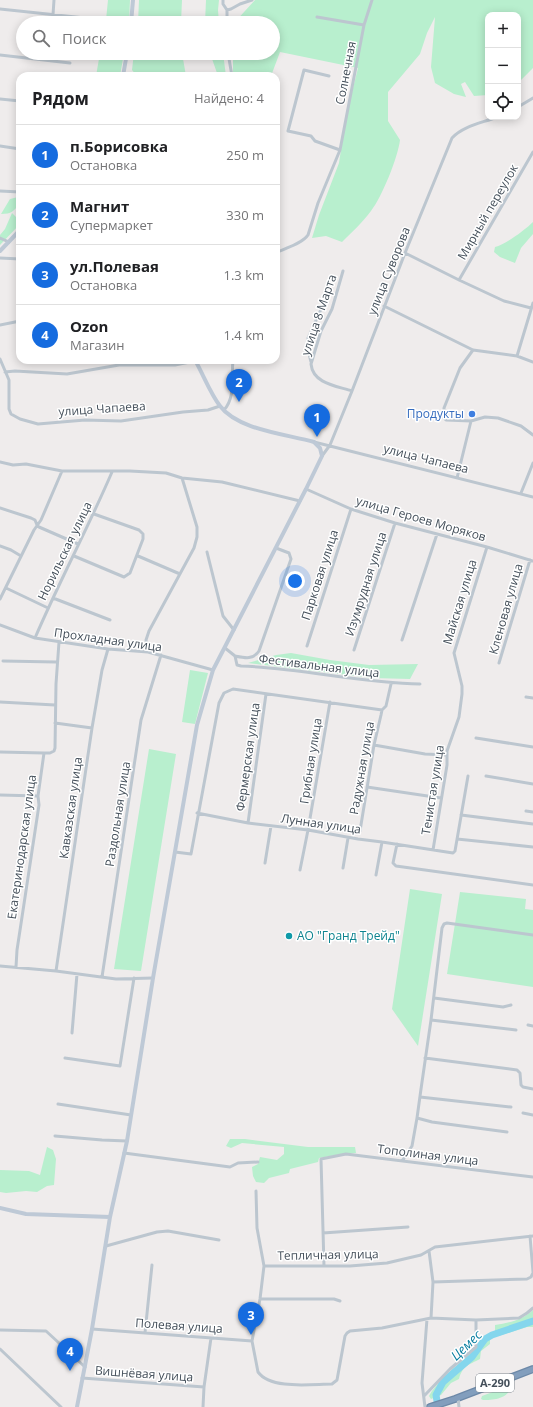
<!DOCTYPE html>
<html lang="ru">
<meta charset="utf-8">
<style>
:root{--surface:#fff;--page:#f6f6f6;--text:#202124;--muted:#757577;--line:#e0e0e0;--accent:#156bdf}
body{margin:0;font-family:"Open Sans",sans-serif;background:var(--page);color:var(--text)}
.controls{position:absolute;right:12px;top:12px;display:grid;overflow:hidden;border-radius:8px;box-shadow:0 2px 10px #0003}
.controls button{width:36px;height:36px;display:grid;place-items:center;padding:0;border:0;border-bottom:1px solid var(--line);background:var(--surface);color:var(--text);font:20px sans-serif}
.you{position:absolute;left:295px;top:581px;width:14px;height:14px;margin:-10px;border:3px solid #fff;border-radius:50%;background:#1a73e8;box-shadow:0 0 0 6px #1a73e833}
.badge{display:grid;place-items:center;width:26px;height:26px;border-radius:50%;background:var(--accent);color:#fff;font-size:13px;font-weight:700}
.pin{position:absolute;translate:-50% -33px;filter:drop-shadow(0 1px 2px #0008)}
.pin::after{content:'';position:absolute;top:21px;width:14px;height:12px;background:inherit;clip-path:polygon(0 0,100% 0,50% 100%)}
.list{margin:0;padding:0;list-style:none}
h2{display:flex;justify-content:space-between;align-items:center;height:52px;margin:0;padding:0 16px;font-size:17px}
h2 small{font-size:13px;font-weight:400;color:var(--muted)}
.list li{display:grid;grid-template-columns:26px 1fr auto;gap:12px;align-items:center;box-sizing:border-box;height:60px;padding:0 16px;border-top:1px solid var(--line)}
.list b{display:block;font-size:15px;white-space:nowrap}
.list p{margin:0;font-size:13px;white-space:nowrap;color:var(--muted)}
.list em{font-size:13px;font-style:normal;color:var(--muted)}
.icon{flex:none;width:22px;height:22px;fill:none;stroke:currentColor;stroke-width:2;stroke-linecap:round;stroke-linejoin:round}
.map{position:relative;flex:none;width:533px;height:1407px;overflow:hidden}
.search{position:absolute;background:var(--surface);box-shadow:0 2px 10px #0003;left:16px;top:16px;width:264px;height:44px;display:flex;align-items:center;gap:10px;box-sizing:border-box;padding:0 14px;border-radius:22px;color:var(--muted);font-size:15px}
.panel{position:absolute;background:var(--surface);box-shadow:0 2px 10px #0003;left:16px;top:72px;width:264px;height:292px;border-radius:12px}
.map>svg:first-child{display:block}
.green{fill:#b8efce}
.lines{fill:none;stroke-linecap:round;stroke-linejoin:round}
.river{stroke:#84d6ed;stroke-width:7}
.highway-casing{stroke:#6d89a8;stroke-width:8}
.street{stroke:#bcc6cf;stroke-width:3}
.secondary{stroke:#bec9d6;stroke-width:4}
.highway{stroke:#829ebd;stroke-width:5.5}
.shop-dot{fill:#3f7fe0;stroke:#fff;stroke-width:1.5}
.culture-dot{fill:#0f9aa8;stroke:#fff;stroke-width:1.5}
.labels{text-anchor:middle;stroke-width:3;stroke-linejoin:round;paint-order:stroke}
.shield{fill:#fff;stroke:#7c848c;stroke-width:1}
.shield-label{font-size:11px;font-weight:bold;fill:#444f5a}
.street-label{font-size:12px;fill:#444f5a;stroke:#fff}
.shop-label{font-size:12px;fill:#366cbe;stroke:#fff;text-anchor:end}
.culture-label{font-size:12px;fill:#0d838f;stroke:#fff;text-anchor:start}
.water-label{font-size:13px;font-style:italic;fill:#097ea0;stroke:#fff}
</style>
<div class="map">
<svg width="533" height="1407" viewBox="0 0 533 1407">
<rect width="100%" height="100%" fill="#efecec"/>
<path class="green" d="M108,0h22l-1,23h-31v-1l8,-2z
M139,0h43l-1,23h-43z
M206,0h13l-1,10 1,13h-14z
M255,0h278v68l-12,12 -3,1v-66h-30v80l-14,1 -9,-14 -4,2 5,13 -12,-3 -19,-11 -4,-16 4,-50 -8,16 -7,21 -32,38v29l12,19c-2,17 -18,57 -29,71 -8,11 -19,21 -29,31l-16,-6 -14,2 7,-23 20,-52 7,-47 12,-48 -78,-16 -9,24h-38v-23h40v-30h-39z
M100,53h24l-4,23h-24z
M134,53h48l4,23h-49l-5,-6z
M210,53h13l3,23h-8z
M18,197l2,2v5c-7,7 -8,10 -19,10l9,-15z
M12,213l8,8v3l-20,21v-10l5,-6z
M533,222v12l-12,14 -6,15 -15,-6 -6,-5 1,-5c11,-3 30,-17 38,-25z
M291,653l39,7 39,5 49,-1 -8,15 -38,-1 -124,-15 28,-8z
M190,670l18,3 -13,51 -13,-2z
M149,749l27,5 -35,217 -27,-2z
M410,889l32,5 -24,152 -26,-37z
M460,892l66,7 -1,10 8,1v77l-86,-13z
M230,1139h15l63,8h47l1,6 -13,1 -24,4 -1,4 -28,7 -1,4 -20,5 -5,5 -8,-1 -3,-6 -1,-9 6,-3 2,-7 17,3 7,-6v-7l-42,-4 -11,5 -5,-2z
M47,1147l6,3 3,9 -2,26 -7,1 -10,6 -11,-1 -20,2 -6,-1v-22l29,1 11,4z
M533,1310v17h-6l-29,9 -3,-5v-6c14,-2 27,-5 38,-15z
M490,1338v6l-9,7 -1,8c-11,6 -17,6 -21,20l-8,4 -10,12 -10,4 -2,-3c13,-23 37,-34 52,-56z
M511,1385c-1,14 -18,15 -28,15l-2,-1 1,-3z"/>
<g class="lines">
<path class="river" d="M438,1407l-2,-12 7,-13 29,-25 13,-18 7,-4 41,-14"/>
<g class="highway-casing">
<path id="highway" d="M430,1407l25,-8 78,-30"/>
</g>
<path class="street" d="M223,0v4l4,6v13
M0,9l104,11
M227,10l4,-1 9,-5 12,-4
M53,15l1,-15
M317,17l47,8
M228,53l4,23
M0,55l70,8
M329,76l-25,-6 -16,61 23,5 4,5 25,9
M0,99l20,2
M518,107l15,-9
M0,146l20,3
M0,191l20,1
M0,238l9,4
M276,253c9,-5 26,-9 32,-18l10,-32 22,-53 24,-125 8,-25
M405,253l54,27 45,21 27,7
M0,258l20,1
M343,271l-11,38 -11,22 -10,33c2,20 26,22 41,27
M459,280l74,-128
M384,306l89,44 44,6 16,6
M0,325l20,-4
M473,350l-13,18 -16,40v10l2,2 25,1 14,-4 13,1 23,8 12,9
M517,356l16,-53
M0,359l9,21v29l2,5 9,5 18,5 47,-4 36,1 62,-9 25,-2 12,-4
M311,362l-3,-12v-12l15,-33
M5,372l10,-1 52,3 52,-9h56l20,-4
M224,410c12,-13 7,-34 9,-50
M314,442l219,55
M322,456l8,-11 22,-54 53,-138 47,-115c11,-12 30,-15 45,-21
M0,462l13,3 13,-1 36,7h68l36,2 16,5 40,4 78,19
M457,478l14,-57
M306,489l45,20 44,14 92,24 46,14
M521,493l12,-30
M0,508l31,10 4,2 2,5 2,2 39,17
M0,546l11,4 10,6
M207,552l16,64 11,14
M74,556l50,21 6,-4 13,-34v-5l-4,-4 -45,-16
M138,556l42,18
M6,588l42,20
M53,598l57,22
M0,599l34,-69 7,-10 21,-49
M0,625l35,13 73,11 40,3 65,18
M35,638c24,-56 53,-110 77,-166
M402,640l35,-106
M307,646l44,-137
M225,648l10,8 2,9 4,1c60,2 119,17 179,18
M354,650l41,-127
M148,652l-2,-12 3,-9 45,-83 3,-11v-10l-15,-49
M235,656c10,2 18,4 24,-5l32,-92 -2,-6 -13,-5
M3,661l53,1
M499,663l31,-103
M526,697l7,1
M0,702l55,3
M55,723l37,5
M476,738l57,9
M374,745l51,9 22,1
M0,752l44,1h6l4,-2 1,-3 1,-64 3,-42
M486,776l47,8
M367,787l74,11
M0,795l38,1
M526,811l7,1
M197,813l51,10 60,7 50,9 24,3 71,11 2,-2 13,-75
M461,815l72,9
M248,823l18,-129
M360,831l14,-86 7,-30 1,-5 4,-4 5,-22
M457,839l76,8
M397,844l-4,19 3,3 137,19
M433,850l14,-85v-14l12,-34 3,-23v-8l-8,-33 33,-106
M175,852l16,2 28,-151 5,-10 9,-4 149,21
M265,863l6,-37
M343,868l5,-30
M300,870l8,-40 22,-128
M376,875l6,-33
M0,966l56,5 60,8 37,-1
M16,967l1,-17 22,-145 -1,-9 6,-43
M56,971l36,-243 10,-58 6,-21
M102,977l39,-257 20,-65
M434,998l69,9 8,-2
M431,1020l85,10
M528,1025l5,1
M72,1033l5,-59
M65,1058l55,8 14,-88
M425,1058l92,12 3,3 1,12 2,2 10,2
M420,1097l91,10
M58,1104l73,11
M523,1113l10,2
M417,1118l15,4 75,10
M55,1136l47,4 25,1
M124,1153l106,14 8,-4 20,-1
M402,1161l10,-15 5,-28 4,-29 10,-69 11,-92 2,-4 3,-1 86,12
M256,1191l1,37 7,38 -4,33 -8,42 6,31c13,18 54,12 74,12l5,-4 8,-44 2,-3 3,-2 32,-3 49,-10 45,2 43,-2 8,-5 6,-5
M323,1233l85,-6
M530,1236l3,36
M106,1246l51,-14 11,-1 51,9
M429,1251l4,31 -2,36
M264,1266h86l37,-3 34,-8 14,-8 98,-11
M324,1266l-3,-107 25,-5 187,23
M433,1282l94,-3 4,-2 2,-4
M260,1299h74l6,2
M92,1329l160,12
M0,1330l46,1 39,36
M145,1333l7,-68
M0,1349l61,58
M82,1378l122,9
M424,1396l26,-27 26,-22v-27
M458,1398l1,9
M203,1407l1,-20 7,-49
M425,1407l-3,-24 5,-64"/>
<path class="secondary" d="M131,23l2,-23
M123,76l4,-23
M0,251l20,-21
M0,1208l26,6 84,3
M77,1407l15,-78 18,-112 17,-76 26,-163 44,-253 16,-55 93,-181 16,-33 -2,-8 -6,-6c-28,-8 -76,-12 -94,-36 -10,-13 -17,-32 -25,-46"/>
<use href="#highway" class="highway"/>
</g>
<circle class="shop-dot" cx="472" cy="414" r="4"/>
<circle class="culture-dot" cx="289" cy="936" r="4"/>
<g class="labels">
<rect class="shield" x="476" y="1374" width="38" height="18" rx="3"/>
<g class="shield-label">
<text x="495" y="1387">А-290</text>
</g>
<g class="street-label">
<text transform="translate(346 73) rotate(-79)" y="4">Солнечная</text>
<text transform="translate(488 212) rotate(-60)" y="4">Мирный переулок</text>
<text transform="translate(389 271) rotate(-68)" y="4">улица Суворова</text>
<text transform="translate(319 315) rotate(-71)" y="4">улица 8 Марта</text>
<text transform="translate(102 409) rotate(-4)" y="4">улица Чапаева</text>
<text transform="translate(426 459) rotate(14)" y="4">улица Чапаева</text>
<text transform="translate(421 519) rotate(16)" y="4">улица Героев Моряков</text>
<text transform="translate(65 551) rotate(-64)" y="4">Норильская улица</text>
<text transform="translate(320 575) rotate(-72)" y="4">Парковая улица</text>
<text transform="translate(366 584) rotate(-72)" y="4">Изумрудная улица</text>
<text transform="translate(460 602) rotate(-73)" y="4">Майская улица</text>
<text transform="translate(506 609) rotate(-74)" y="4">Кленовая улица</text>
<text transform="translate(108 640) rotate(8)" y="4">Прохладная улица</text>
<text transform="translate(319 666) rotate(7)" y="4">Фестивальная улица</text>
<text transform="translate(248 757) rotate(-82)" y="4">Фермерская улица</text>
<text transform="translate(311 761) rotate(-81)" y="4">Грибная улица</text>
<text transform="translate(362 768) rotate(-80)" y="4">Радужная улица</text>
<text transform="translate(433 790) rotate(-81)" y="4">Тенистая улица</text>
<text transform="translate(71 808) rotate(-82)" y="4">Кавказская улица</text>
<text transform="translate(118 814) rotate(-81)" y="4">Раздольная улица</text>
<text transform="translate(321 824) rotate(8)" y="4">Лунная улица</text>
<text transform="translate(22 847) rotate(-82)" y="4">Екатеринодарская улица</text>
<text transform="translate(428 1155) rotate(7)" y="4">Тополиная улица</text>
<text transform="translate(328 1255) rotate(-1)" y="4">Тепличная улица</text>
<text transform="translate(179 1326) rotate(4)" y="4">Полевая улица</text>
<text transform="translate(144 1374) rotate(4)" y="4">Вишнёвая улица</text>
</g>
<g class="shop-label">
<text x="464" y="418">Продукты</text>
</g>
<g class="culture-label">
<text x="297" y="940">АО "Гранд Трейд"</text>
</g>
<g class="water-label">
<text transform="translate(466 1345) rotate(-44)" y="5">Цемес</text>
</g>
</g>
</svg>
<div class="controls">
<button>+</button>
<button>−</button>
<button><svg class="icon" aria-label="locate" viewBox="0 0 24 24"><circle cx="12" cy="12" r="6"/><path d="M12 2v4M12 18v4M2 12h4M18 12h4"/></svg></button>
</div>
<div class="you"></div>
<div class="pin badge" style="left:317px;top:437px">1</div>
<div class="pin badge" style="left:239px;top:402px">2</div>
<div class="pin badge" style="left:251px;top:1335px">3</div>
<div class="pin badge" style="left:70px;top:1371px">4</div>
<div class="search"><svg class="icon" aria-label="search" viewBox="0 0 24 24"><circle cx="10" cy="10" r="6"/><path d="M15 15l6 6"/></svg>Поиск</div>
<section class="panel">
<h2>Рядом<small>Найдено: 4</small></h2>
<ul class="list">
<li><span class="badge">1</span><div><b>п.Борисовка</b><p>Остановка</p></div><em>250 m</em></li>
<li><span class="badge">2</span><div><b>Магнит</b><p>Супермаркет</p></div><em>330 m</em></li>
<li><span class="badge">3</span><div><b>ул.Полевая</b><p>Остановка</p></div><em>1.3 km</em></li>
<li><span class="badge">4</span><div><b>Ozon</b><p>Магазин</p></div><em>1.4 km</em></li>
</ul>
</section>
</div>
